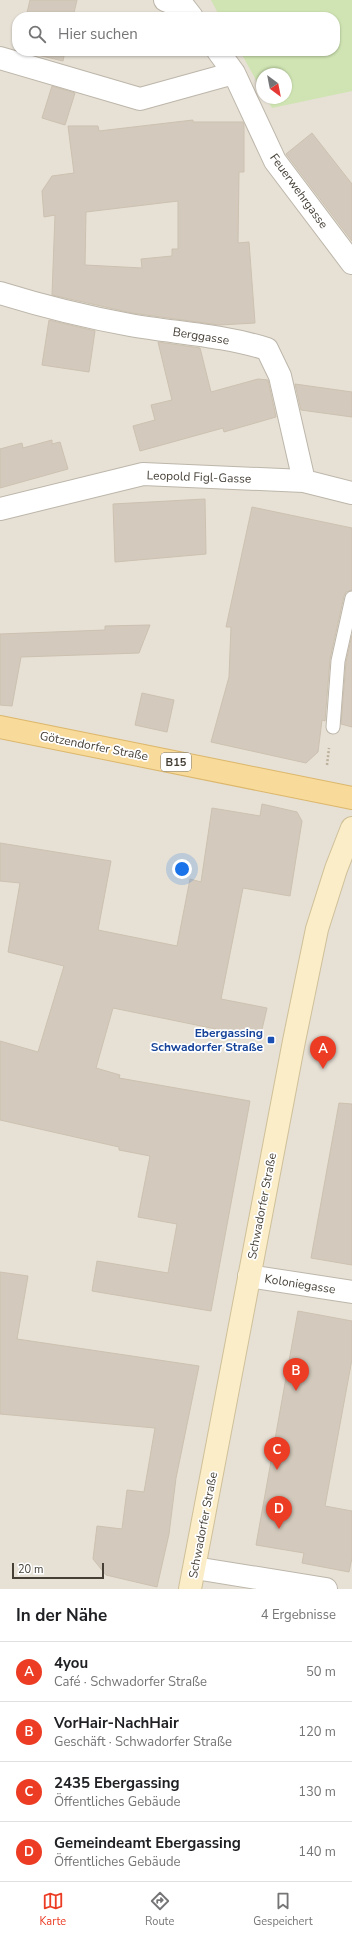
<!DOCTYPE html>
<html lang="de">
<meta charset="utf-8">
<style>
:root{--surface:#fff;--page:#f6f6f6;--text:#202124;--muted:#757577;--line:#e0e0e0;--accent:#ec3c24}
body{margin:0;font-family:"Nunito Sans",sans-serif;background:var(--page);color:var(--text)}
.compass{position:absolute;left:256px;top:68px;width:36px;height:36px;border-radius:50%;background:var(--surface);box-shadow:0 1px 3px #0004;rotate:148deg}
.scale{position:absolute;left:12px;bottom:10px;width:92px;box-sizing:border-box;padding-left:4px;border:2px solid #453f36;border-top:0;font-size:11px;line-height:14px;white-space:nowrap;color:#453f36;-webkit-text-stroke:3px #fff;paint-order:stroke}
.you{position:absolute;left:182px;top:869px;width:14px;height:14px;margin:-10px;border:3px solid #fff;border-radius:50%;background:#1a73e8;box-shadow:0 0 0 6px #1a73e833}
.badge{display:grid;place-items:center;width:26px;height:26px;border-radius:50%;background:var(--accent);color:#fff;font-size:13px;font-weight:700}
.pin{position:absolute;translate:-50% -33px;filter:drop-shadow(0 1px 2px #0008)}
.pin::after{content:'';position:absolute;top:21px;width:14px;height:12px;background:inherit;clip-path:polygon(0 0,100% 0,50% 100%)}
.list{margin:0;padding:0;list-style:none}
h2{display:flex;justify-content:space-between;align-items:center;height:52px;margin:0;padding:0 16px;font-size:17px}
h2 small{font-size:13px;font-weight:400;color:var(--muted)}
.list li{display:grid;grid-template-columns:26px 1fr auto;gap:12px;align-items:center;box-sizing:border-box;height:60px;padding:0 16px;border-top:1px solid var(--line)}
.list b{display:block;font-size:15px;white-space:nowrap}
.list p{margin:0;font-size:13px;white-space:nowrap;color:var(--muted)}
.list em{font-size:13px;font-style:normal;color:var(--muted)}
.icon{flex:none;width:22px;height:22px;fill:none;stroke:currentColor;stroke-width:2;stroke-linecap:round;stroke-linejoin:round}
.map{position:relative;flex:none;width:352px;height:1589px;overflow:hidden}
.search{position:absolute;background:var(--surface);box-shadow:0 1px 3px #0004;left:12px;right:12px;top:12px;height:44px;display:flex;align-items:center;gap:10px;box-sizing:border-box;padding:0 14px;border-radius:16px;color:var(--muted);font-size:15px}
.sheet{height:292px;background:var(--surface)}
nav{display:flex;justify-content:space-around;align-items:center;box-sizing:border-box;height:56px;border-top:1px solid var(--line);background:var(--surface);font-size:11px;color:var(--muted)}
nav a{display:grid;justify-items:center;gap:2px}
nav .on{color:var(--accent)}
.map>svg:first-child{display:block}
.residential{fill:#e6e0d5;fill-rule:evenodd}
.green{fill:#cfe4b2}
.building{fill:#d3cabd;stroke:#cdc1b0;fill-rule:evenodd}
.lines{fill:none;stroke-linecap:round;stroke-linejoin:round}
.service-casing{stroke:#bdb6aa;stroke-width:15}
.minor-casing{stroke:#bdb6aa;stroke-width:24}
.secondary-casing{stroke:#cfc099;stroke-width:24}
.primary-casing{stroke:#dcb76b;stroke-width:24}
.path{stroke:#beb19c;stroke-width:2.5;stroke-dasharray:2 2;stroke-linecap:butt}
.service{stroke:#fff;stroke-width:13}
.minor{stroke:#fff;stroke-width:22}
.secondary{stroke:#fbedc8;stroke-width:22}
.primary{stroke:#f8da9a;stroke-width:22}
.transit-dot{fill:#1a4fb4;stroke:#fff;stroke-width:1.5}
.labels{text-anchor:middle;stroke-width:3.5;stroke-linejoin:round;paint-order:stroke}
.shield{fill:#fff;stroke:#7d7972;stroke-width:1}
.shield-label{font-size:11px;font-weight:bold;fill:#453f36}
.street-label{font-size:12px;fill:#453f36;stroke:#fff}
.transit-label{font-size:12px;font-weight:bold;fill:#164399;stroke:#fff;text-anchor:end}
</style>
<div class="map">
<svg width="352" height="1589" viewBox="0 0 352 1589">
<rect width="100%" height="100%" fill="#f2eee7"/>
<path class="residential" d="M0,0h352v1589h-352zM17,17h318v34h-318zM262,74h24v24h-24z"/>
<path class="green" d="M211,0h141v91l-80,17 -6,-10h20v-24h-24v17l-22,-40h95v-34h-115z"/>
<path class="building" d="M30,0h47l-4,17h-47z
M21,51h44l-2,10z
M52,86l23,7 -10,32 -23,-7z
M193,120v2h50l1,3v47h-5l-1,71 11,-1 6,81 -36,2 -87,-12 -80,-18 3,-80 -11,2 -2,-26 10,-15 22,-3 -6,-47h30l1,5zM178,201v48h-6v7l-31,3 1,9 -57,-3 1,-53z
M312,133l40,51v57l-66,-87z
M49,320l46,11 -6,41 -47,-7z
M158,342l42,6 11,44 47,-13 10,1 8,37 -52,15 -1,-4 -83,23 -7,-25 22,-6 -4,-15 21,-5z
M295,384l57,8v25l-51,-7z
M52,440v4l8,-2 8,27 -68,19v-39l22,-6 1,5z
M205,499l1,55 -91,8 -2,-58z
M252,507l100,21v62l-6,2 -2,4 -14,63 -5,62 -3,-1 -4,32 -12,11 -95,-21 18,-65 2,-50h-5z
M150,625l-11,28 -118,4 -9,49 -12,-1v-71l105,-4v-4z
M352,635v92l-11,-3 5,-62z
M142,693l32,7 -7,32 -32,-7z
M262,804l35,8 5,9 -12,75 -47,-8 -22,111 46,9 -7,30 -147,-30 -17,60 24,7 -1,3 131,23 -39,210 -119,-20 5,-30 71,12 9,-49 -39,-7 12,-61 -31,-6v-3l-119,-27v-79l38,11 26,-86 -56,-14 12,-69 -20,-2v-38l111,18 -13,69 79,16 13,-67 11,3 11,-74 48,8z
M339,1103l13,1v161l-41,-7z
M0,1272l28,4 -11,63 182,27 -23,112 -7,56 -12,53 -51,-12 -13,-16 4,-33 25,3 5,-39 17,2 11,-64 -155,-14z
M298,1311l54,10v38l-27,147 27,5v47l-3,14 -47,-9 2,-10 -48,-8z"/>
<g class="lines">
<g class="service-casing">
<path id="service" d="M333,727l5,-66 14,-63"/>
</g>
<g class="minor-casing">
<path id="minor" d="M165,0l20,8 7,9
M218,51l16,22 41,88 77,102
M0,58l140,41 94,-26
M0,293c42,13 86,24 130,32 45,8 93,10 137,24l13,27 24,105
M0,509l143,-35 161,7 48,12
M249,1276l103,16
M195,1568l131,21"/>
</g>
<g class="secondary-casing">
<path id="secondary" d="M190,1589l104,-548 23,-112 19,-60 16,-41"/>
</g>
<g class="primary-casing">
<path id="primary" d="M0,727l352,71"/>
</g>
<path class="path" d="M327,765l2,-17"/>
<use href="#service" class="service"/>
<use href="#minor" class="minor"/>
<use href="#secondary" class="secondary"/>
<use href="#primary" class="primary"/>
</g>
<rect class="transit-dot" x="267" y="1036" width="8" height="8" rx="2"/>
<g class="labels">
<rect class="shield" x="161" y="753" width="30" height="18" rx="3"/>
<g class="shield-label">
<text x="176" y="766">B15</text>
</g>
<g class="street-label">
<text transform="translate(299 191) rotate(54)" y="4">Feuerwehrgasse</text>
<text transform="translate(201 336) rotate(9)" y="4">Berggasse</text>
<text transform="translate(199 477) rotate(2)" y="4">Leopold Figl-Gasse</text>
<text transform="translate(94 746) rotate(11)" y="4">Götzendorfer Straße</text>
<text transform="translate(262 1206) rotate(-79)" y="4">Schwadorfer Straße</text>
<text transform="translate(300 1284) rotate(9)" y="4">Koloniegasse</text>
<text transform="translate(203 1525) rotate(-79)" y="4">Schwadorfer Straße</text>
</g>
<g class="transit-label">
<text x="263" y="1037">Ebergassing<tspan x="263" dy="14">Schwadorfer Straße</tspan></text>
</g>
</g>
</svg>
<svg class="compass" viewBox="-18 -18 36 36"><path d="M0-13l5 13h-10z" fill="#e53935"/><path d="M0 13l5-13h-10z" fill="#757577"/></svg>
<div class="scale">20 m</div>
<div class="you"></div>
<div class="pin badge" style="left:323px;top:1069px">A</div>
<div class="pin badge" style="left:296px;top:1391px">B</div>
<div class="pin badge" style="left:277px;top:1470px">C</div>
<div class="pin badge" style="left:279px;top:1529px">D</div>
<div class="search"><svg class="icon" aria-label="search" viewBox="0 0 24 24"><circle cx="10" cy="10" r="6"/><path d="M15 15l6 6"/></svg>Hier suchen</div>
</div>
<section class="sheet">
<h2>In der Nähe<small>4 Ergebnisse</small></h2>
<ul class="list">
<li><span class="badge">A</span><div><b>4you</b><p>Café · Schwadorfer Straße</p></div><em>50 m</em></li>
<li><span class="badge">B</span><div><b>VorHair-NachHair</b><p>Geschäft · Schwadorfer Straße</p></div><em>120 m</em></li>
<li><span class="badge">C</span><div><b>2435 Ebergassing</b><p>Öffentliches Gebäude</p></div><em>130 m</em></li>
<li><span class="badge">D</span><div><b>Gemeindeamt Ebergassing</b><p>Öffentliches Gebäude</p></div><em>140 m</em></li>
</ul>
</section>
<nav>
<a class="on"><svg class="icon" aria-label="map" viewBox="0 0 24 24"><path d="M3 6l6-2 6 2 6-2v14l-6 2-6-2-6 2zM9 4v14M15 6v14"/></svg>Karte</a>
<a><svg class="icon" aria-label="directions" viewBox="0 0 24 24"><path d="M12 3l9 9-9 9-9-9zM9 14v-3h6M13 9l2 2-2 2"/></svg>Route</a>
<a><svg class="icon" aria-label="saved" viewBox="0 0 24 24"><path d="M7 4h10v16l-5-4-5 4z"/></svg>Gespeichert</a>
</nav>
